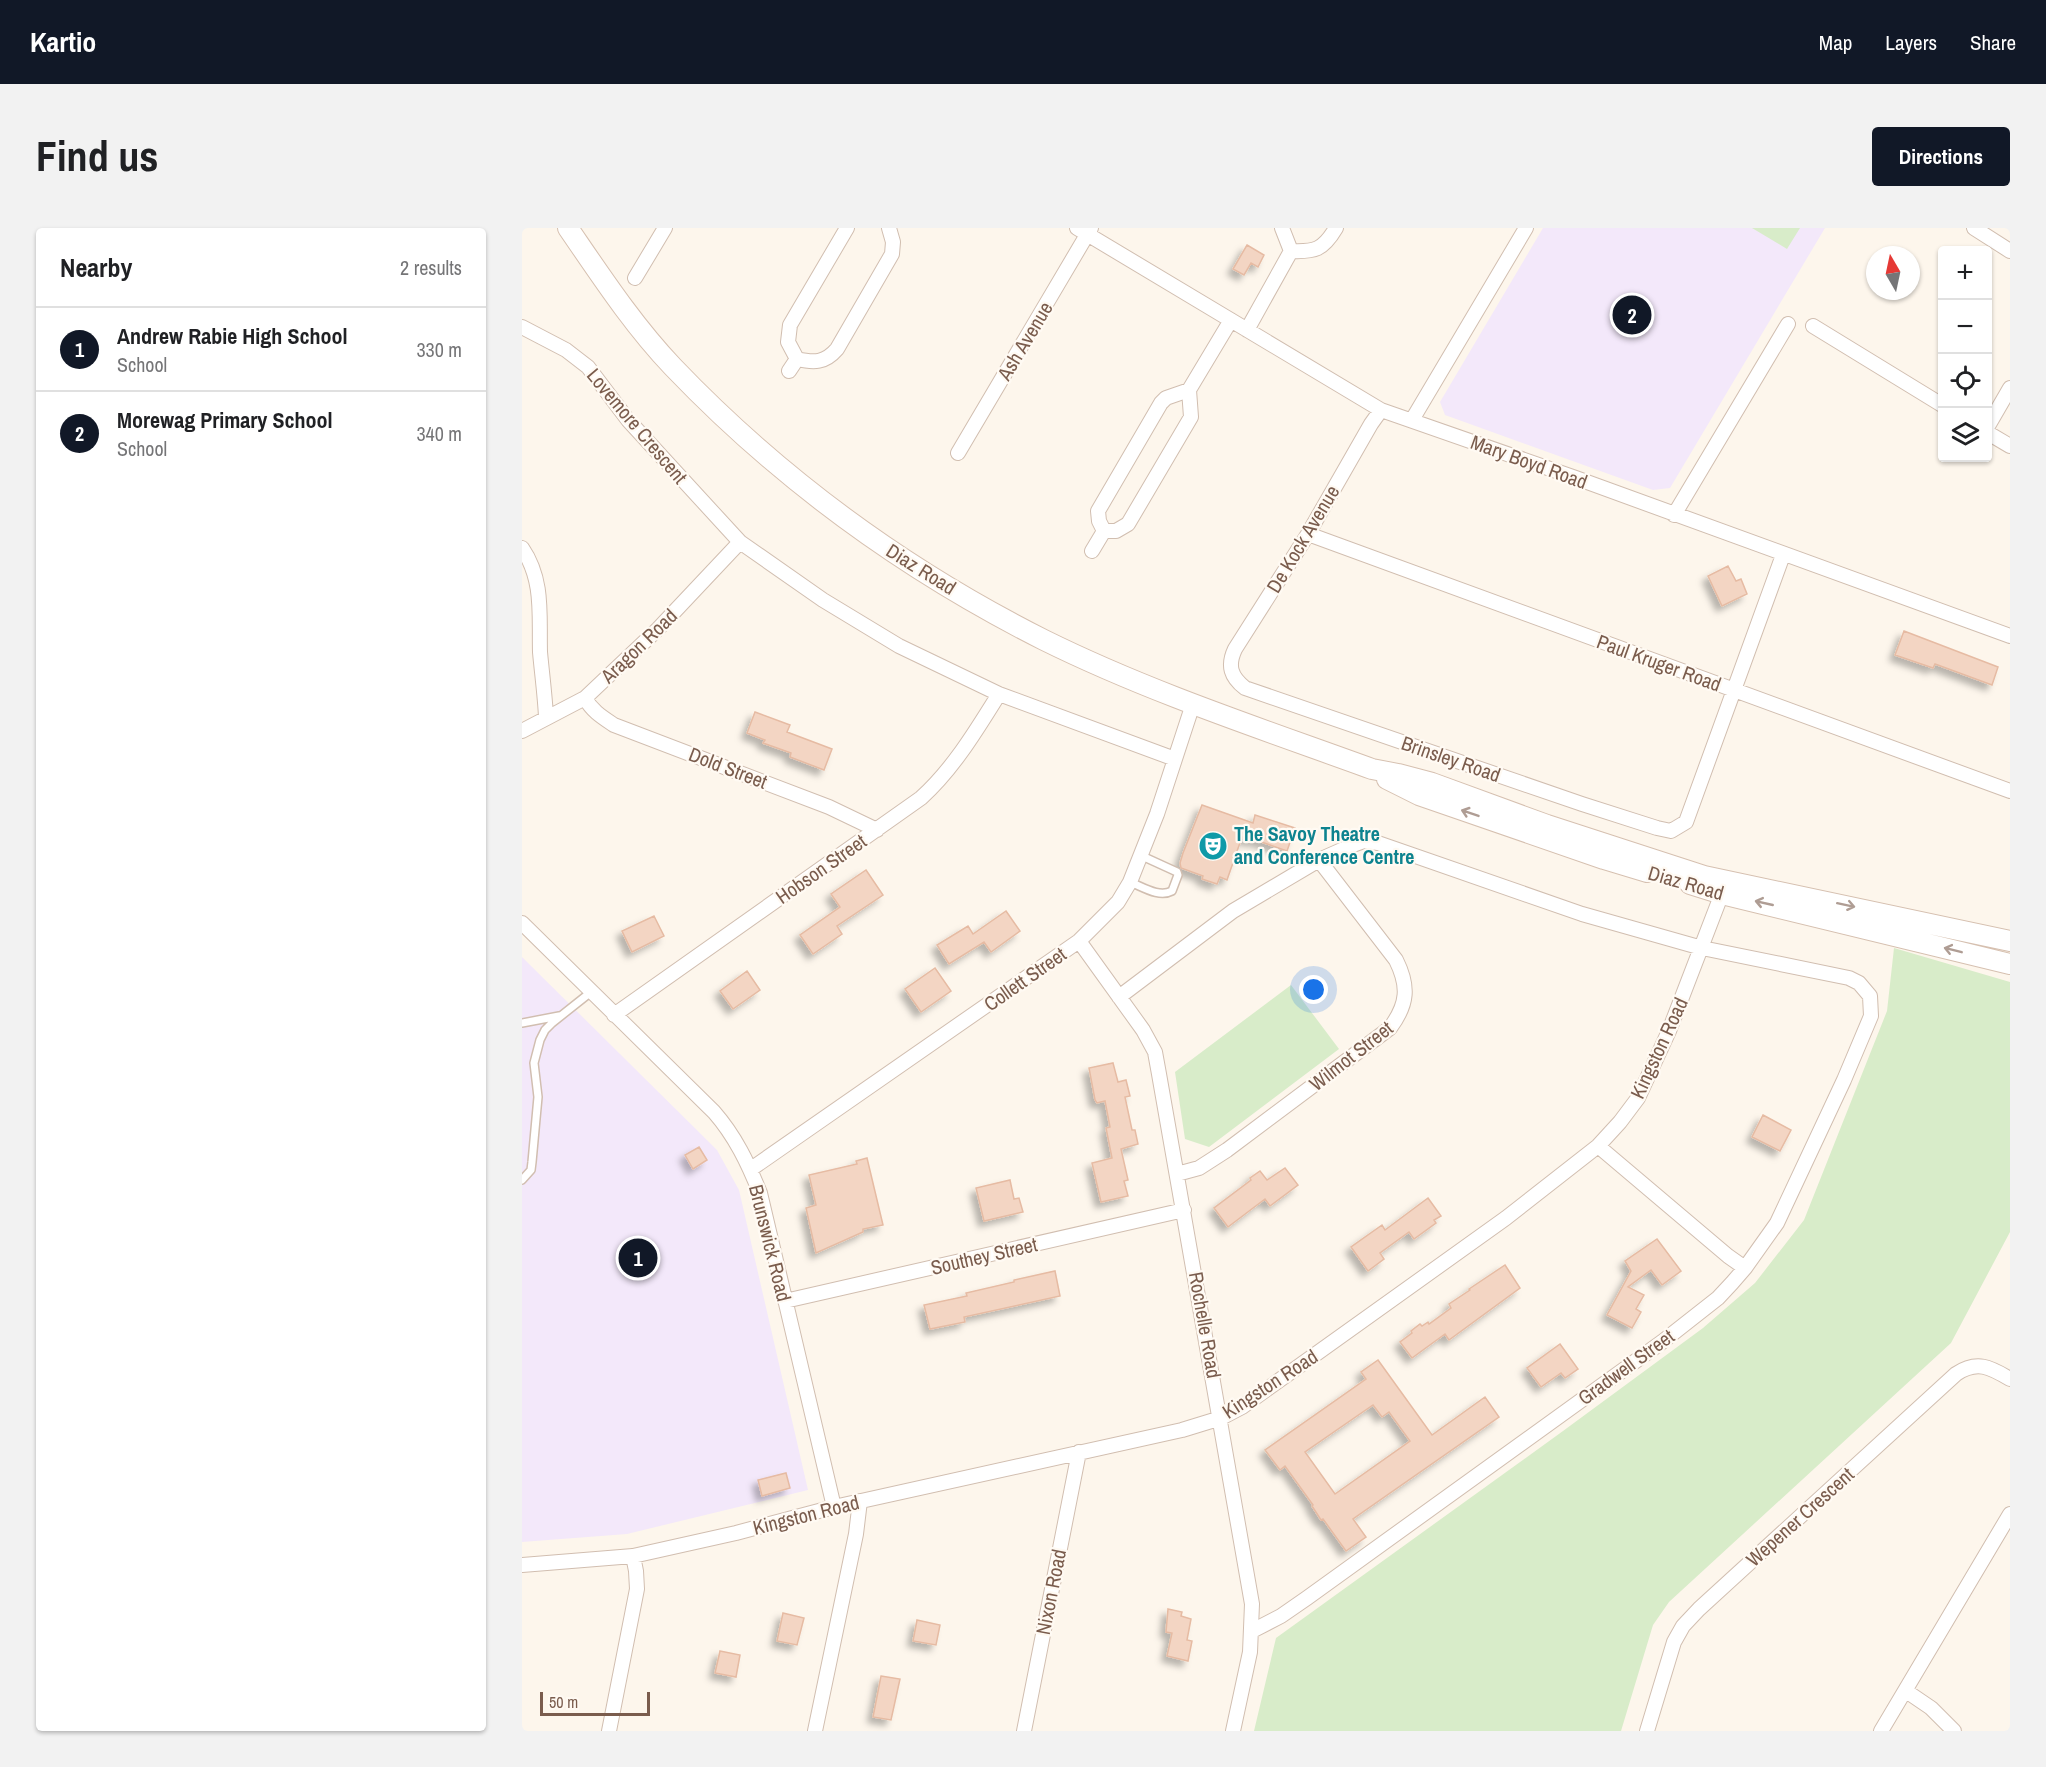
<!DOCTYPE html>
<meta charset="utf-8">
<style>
:root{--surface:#fff;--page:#f2f2f2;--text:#202124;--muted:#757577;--line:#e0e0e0;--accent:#111827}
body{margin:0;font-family:"Archivo Narrow",sans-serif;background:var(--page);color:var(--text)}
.controls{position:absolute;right:18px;top:18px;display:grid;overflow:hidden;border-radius:6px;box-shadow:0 2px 4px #0004}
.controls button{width:54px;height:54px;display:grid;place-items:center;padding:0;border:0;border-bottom:2px solid var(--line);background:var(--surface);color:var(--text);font:30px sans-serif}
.compass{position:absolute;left:1344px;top:18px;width:54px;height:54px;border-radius:50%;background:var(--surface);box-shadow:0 2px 4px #0004;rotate:351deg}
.scale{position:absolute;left:18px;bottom:15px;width:110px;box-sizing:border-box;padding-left:6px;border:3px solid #7a5c4d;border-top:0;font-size:16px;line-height:21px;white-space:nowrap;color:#7a5c4d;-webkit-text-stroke:4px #fffaf3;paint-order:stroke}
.you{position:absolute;left:792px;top:762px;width:21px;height:21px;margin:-15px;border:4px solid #fff;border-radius:50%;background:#1a73e8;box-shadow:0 0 0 9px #1a73e833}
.badge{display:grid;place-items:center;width:39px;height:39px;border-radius:50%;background:var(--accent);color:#fff;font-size:20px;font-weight:700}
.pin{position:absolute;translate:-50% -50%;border:3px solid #fff;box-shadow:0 2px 6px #0006}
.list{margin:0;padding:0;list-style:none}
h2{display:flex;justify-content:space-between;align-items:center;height:78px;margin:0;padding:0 24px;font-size:26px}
h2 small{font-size:20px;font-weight:400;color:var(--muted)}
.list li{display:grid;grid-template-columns:39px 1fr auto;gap:18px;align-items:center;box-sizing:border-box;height:84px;padding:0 24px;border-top:2px solid var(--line)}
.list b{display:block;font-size:22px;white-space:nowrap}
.list p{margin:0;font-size:20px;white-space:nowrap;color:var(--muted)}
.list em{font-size:20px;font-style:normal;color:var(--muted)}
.icon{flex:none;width:33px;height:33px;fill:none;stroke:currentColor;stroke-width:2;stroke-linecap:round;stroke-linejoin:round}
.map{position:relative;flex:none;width:1488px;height:1503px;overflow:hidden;border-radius:6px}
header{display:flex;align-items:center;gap:36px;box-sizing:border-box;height:84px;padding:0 30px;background:var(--accent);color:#fff}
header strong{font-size:28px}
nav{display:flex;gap:33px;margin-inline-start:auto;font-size:21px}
.intro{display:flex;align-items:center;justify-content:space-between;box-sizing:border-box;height:144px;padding:0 36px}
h1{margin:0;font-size:42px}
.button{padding:15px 27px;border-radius:6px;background:var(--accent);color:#fff;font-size:21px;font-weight:700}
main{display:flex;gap:36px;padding:0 36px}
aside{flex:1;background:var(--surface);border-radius:6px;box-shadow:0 2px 4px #0004}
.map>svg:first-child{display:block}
.education{fill:#f3e8fa}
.green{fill:#d8ecc9}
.building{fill:#f3d5c3;stroke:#e6bba3;stroke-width:1.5;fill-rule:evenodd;filter:url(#shadow)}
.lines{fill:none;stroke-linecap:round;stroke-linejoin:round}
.lane-casing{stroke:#d1beb0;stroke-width:10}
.street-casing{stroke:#d1beb0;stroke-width:16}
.secondary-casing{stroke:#d6c0b0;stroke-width:22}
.lane{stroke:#fff;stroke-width:7}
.street{stroke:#fff;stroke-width:14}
.secondary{stroke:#fff;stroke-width:20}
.oneway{stroke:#af9d94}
.labels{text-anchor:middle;stroke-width:4.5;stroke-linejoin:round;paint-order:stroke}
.street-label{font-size:20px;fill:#7a5c4d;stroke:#fffaf3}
.culture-label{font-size:20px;font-weight:bold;fill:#0d838f;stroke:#fffaf3;text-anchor:start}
</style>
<header>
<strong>Kartio</strong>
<nav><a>Map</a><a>Layers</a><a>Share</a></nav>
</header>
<div class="intro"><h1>Find us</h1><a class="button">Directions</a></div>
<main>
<aside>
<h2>Nearby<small>2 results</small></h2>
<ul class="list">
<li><span class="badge">1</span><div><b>Andrew Rabie High School</b><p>School</p></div><em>330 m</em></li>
<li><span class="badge">2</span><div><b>Morewag Primary School</b><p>School</p></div><em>340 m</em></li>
</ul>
</aside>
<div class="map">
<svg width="1488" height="1503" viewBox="0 0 1488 1503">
<defs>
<filter id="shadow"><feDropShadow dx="-5.5" dy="5.5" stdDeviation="3" flood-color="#0004"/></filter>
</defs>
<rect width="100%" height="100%" fill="#fdf6ec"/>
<path class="education" d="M1021,0h282l-155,260 -17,2 -208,-75 -5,-13z
M0,729l195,193 22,40 69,300 -181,44 -105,8z"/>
<path class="green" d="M1230,0h48l-13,21z
M1372,720l116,34v250l-59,111 -282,259 -16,23 -32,106h-367l22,-93 287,-207 140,-103 52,-45 49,-63 83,-209z
M769,757l48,64 -130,98 -24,-8 -10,-67z"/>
<path class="building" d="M725,17l17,10 -6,12 -7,-4 -7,12 -11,-6z
M1206,338l8,15 5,-2 6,15 -25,12 -14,-30z
M1382,403l94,36 -6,18 -57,-21 -2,4 -38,-13z
M233,484l35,13 -3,7 45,17 -8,21 -34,-13 1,-4 -28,-10 2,-3 -18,-7z
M680,577l51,18 2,-8 40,13 -8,23 -34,-12 -1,2 -10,-4 -15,43 -7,-3 -3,7 -15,-5 1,-3 -22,-8 -1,-5 3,-10z
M344,642l17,25 -46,31 5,8 -29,20 -13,-19 40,-28 -9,-13z
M484,683l14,20 -29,21 -7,-10 -35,22 -12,-19 31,-19 5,8z
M132,688l10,20 -32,16 -10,-21z
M413,740l16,23 -30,21 -16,-23z
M225,743l13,19 -27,19 -13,-18z
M591,835l5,19 8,-2 4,16 -5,1 7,33h3l3,14 -17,5 7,31 -4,1 4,15 -27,6 -9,-39 20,-5 -6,-30 4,-1 -5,-26 -8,2 -2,-3 -6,-32z
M1241,887l28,15 -11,21 -28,-14z
M177,919l8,13 -14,9 -8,-14z
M345,930l16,67 -20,4v3l-47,21 -10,-45 10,-3 -7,-30 48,-11 -1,-3z
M763,940l13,17 -28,21 -5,-7 -37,28 -14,-19 37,-28 -1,-2 10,-7 7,9z
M488,952l4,19 5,-1 4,14 -39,9 -8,-33z
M906,970l13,18 -7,4 2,3 -22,16 -5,-7 -29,21 4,6 -16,12 -17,-24 31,-22 3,5z
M1135,1011l24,32 -19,14 -11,-15 -23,17 16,8 -8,14 5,3 -9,16 -25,-13 24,-44 -6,-10z
M983,1037l15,23 -71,52 -4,-6 -33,24 -12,-16 12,-9 -1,-2 9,-7 2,2 6,-4 1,2 22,-16 -2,-4 21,-14 -1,-1z
M533,1043l5,25 -96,21 1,5 -35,7 -6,-24 43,-9 -1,-3 48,-11v-2z
M1038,1116l18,25 -13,9 -4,-5 -20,14 -14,-19z
M856,1132l54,75 53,-38 14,20 -146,102 13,18 -20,14 -23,-32 -2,1 -9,-14 1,-1 -28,-39 -5,4 -15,-20 101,-71 -5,-7zM851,1177l9,12 7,-5 21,29 -75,53 -30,-42z
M264,1245l4,15 -28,8 -4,-16z
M646,1381l14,3 -1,4 10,3 -4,21 5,1 -4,20 -21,-5 5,-23 -6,-1z
M261,1385l21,5 -7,27 -20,-4z
M395,1392l23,5 -4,20 -23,-4z
M198,1423l20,4 -4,22 -21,-4z
M359,1448l19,3 -9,41 -18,-3z"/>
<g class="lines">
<g class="lane-casing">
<path id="lane" d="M608,654c13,5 29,16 42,9l6,-16 -1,-3 -35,-16
M0,795l37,-7
M0,952l9,-10 1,-8 6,-65 -4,-34 6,-23 5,-10 7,-7 39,-31"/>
</g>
<g class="street-casing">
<path id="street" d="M325,0l-57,97 -2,17 9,17c17,4 28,4 40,-10l55,-95 1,-12 -4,-14
M555,0l304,182 195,68 434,158
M760,0l9,23
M1452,0l36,23
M769,23c24,1 32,-1 45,-23
M113,50l30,-50
M1291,98l129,79
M0,99l44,23 22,17 40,53 112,122 83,58 76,46 100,48 176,65
M725,102l44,-79
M267,143l8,-12
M859,182l-10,14 -63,110 -73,115c-8,17 -4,28 10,39l337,116 75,24 14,3 15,-9 97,-267
M890,192l114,-192
M1466,198l22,-38
M1466,205l22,13
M436,225l133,-225
M1152,287l114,-191
M582,303h12l12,-7 63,-107 -2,-27 42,-70
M582,303l-5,-10 -1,-10 63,-108 5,-5 23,-8
M786,306l702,257
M0,320c22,32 17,67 18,104 2,22 5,44 6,65
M570,323l12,-20
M63,470c7,13 17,19 29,27l215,82 48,23
M0,503l63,-33 73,-69 82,-87
M0,695l192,189c21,24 34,51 46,81l74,314
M557,713l64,89 12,22 4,22 93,530 -2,48 -17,79
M597,769l114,-86 86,-51 34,-15 11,-4 14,2 204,71 120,34 147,30 10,5 11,13 1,20 -27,64 -67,143 -32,45 -13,15 -14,15 -56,44 -355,256 -26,18 -29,15
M92,787l307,-217c32,-29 55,-67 78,-104
M1076,918l130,110 17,12
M229,941l328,-228 39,-39 12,-20 27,-68 36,-110
M655,946l22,-6 28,-18 163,-122c18,-24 19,-42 6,-68l-77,-100
M263,1073l399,-91
M0,1337l111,-9 103,-23 98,-26 348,-77 39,-12 21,-11 264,-189 92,-72 22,-24 18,-24 31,-67 55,-143
M1384,1463l25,17 23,23
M87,1503l28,-142 -1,-18 -3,-15
M293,1503l41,-197 4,-33
M502,1503l55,-279
M1125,1503l27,-89 9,-16 16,-17 257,-235c21,-14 34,-7 54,5
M1359,1503l129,-217"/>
</g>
<g class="secondary-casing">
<path id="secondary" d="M46,0c33,48 65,97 105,139 108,113 232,203 371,273 105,52 218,89 328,129l26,5 34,9 115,42 157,51 306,65
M865,551l32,16 185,64 43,13
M1168,656l32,10 288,70"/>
</g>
<use href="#lane" class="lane"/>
<use href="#street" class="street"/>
<use href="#secondary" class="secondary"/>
</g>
<defs><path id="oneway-shaft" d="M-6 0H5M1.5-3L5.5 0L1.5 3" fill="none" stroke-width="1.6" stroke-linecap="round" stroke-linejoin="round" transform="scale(1.5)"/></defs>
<g class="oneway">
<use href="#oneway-shaft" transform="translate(948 585) rotate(-161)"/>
<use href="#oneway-shaft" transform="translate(1242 675) rotate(-167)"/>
<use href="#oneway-shaft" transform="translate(1324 677) rotate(12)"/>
<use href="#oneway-shaft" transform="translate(1431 722) rotate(-166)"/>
</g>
<defs>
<g id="theatre-disc" transform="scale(1.5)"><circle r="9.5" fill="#0f9aa8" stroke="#fffaf3"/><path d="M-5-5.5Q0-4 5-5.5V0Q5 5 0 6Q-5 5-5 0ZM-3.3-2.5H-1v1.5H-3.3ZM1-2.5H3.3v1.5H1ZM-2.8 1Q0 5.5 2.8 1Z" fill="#fff"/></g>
</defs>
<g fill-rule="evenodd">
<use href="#theatre-disc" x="691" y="618"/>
</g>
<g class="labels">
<g class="street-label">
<text transform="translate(503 113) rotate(-59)" y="7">Ash Avenue</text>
<text transform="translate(115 198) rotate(50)" y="7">Lovemore Crescent</text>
<text transform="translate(1007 234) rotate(20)" y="7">Mary Boyd Road</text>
<text transform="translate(781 311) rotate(-59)" y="7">De Kock Avenue</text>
<text transform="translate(399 341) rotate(32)" y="7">Diaz Road</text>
<text transform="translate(117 418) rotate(-44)" y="7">Aragon Road</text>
<text transform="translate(1137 435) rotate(20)" y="7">Paul Kruger Road</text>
<text transform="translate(929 531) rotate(19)" y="7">Brinsley Road</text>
<text transform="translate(206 540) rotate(21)" y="7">Dold Street</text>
<text transform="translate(299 641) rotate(-35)" y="7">Hobson Street</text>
<text transform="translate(1164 655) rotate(16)" y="7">Diaz Road</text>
<text transform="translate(503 751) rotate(-35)" y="7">Collett Street</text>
<text transform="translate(1137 820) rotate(-65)" y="7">Kingston Road</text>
<text transform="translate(829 828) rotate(-38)" y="7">Wilmot Street</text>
<text transform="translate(248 1015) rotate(76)" y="7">Brunswick Road</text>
<text transform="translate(462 1028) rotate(-13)" y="7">Southey Street</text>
<text transform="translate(683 1097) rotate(80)" y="7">Rochelle Road</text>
<text transform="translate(1104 1139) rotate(-36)" y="7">Gradwell Street</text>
<text transform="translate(748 1156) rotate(-33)" y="7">Kingston Road</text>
<text transform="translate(284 1287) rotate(-14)" y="7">Kingston Road</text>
<text transform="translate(1278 1289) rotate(-42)" y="7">Wepener Crescent</text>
<text transform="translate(529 1364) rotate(-79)" y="7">Nixon Road</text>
</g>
<g class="culture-label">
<text x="712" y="613">The Savoy Theatre<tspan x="712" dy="23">and Conference Centre</tspan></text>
</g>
</g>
</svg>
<div class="controls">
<button>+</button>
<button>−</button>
<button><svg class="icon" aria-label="locate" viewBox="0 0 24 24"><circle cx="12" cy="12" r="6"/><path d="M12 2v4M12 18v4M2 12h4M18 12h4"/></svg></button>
<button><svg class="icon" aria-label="layers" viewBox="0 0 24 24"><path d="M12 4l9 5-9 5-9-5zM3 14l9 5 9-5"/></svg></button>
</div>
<svg class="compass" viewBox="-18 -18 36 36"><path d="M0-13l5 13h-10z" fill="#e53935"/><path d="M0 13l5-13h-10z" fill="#757577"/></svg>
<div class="scale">50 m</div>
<div class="you"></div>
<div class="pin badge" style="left:116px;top:1030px">1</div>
<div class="pin badge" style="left:1110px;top:87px">2</div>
</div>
</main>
